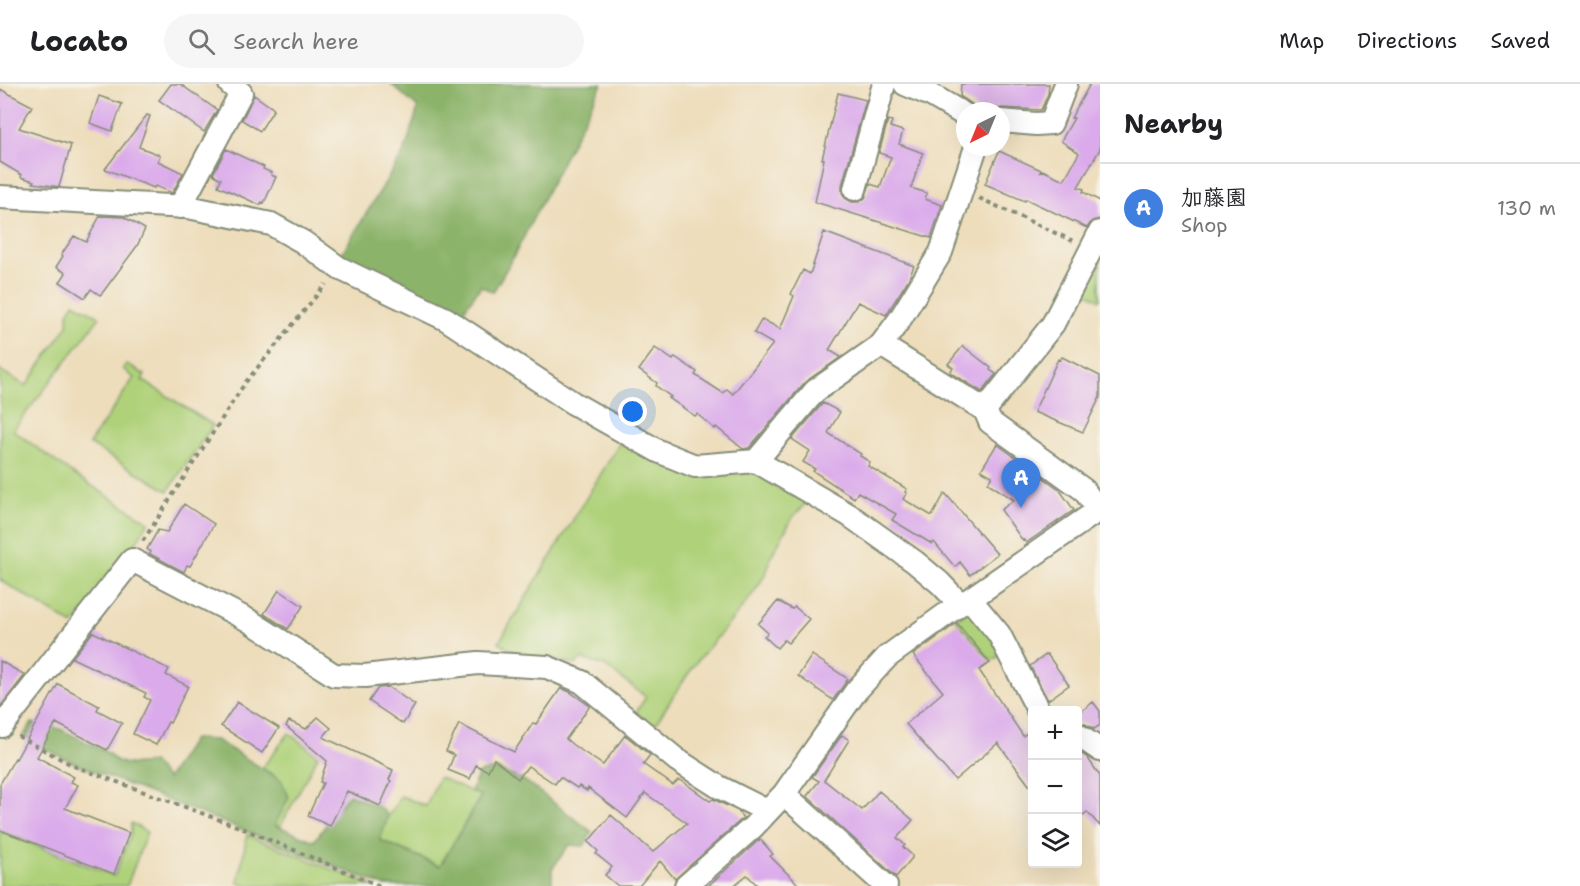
<!DOCTYPE html>
<meta charset="utf-8">
<style>
:root{--surface:#fff;--page:#f6f6f6;--text:#202124;--muted:#757577;--line:#e0e0e0;--accent:#ea580c}
body{margin:0;font-family:"Shantell Sans","Klee One",sans-serif;background:var(--page);color:var(--text)}
.controls{position:absolute;right:18px;bottom:18px;display:grid;overflow:hidden;border-radius:6px;box-shadow:0 6px 24px #0002}
.controls button{width:54px;height:54px;display:grid;place-items:center;padding:0;border:0;border-bottom:2px solid var(--line);background:var(--surface);color:var(--text);font:30px sans-serif}
.compass{position:absolute;left:956px;top:18px;width:54px;height:54px;border-radius:50%;background:var(--surface);box-shadow:0 6px 24px #0002;rotate:223deg}
.you{position:absolute;left:633px;top:328px;width:21px;height:21px;margin:-15px;border:4px solid #fff;border-radius:50%;background:#1a73e8;box-shadow:0 0 0 9px #1a73e833}
.badge{display:grid;place-items:center;width:39px;height:39px;border-radius:50%;background:var(--accent);color:#fff;font-size:20px;font-weight:700}
.pin{position:absolute;translate:-50% -50px;filter:drop-shadow(0 2px 3px #0008)}
.pin::after{content:'';position:absolute;top:32px;width:21px;height:18px;background:inherit;clip-path:polygon(0 0,100% 0,50% 100%)}
.list{margin:0;padding:0;list-style:none}
h2{display:flex;justify-content:space-between;align-items:center;height:78px;margin:0;padding:0 24px;font-size:26px}
h2 small{font-size:20px;font-weight:400;color:var(--muted)}
.list li{display:grid;grid-template-columns:39px 1fr auto;gap:18px;align-items:center;box-sizing:border-box;height:90px;padding:0 24px;border-top:2px solid var(--line)}
.list b{display:block;font-size:22px;white-space:nowrap}
.list p{margin:0;font-size:20px;white-space:nowrap;color:var(--muted)}
.list em{font-size:20px;font-style:normal;color:var(--muted)}
.icon{flex:none;width:33px;height:33px;fill:none;stroke:currentColor;stroke-width:2;stroke-linecap:round;stroke-linejoin:round}
.map{position:relative;flex:none;width:1100px;height:802px;overflow:hidden}
header{display:flex;align-items:center;gap:36px;box-sizing:border-box;height:84px;padding:0 30px;background:var(--surface);border-bottom:2px solid var(--line)}
header strong{font-size:28px}
nav{display:flex;gap:33px;margin-inline-start:auto;font-size:21px}
.search{width:420px;height:54px;background:var(--page);display:flex;align-items:center;gap:15px;box-sizing:border-box;padding:0 21px;border-radius:33px;color:var(--muted);font-size:22px}
main{display:flex}
aside{flex:1;background:var(--surface)}
.map>svg:first-child{display:block}
.green{fill:#afd179;stroke:#678756;stroke-width:1.5}
.forest{fill:#8bb369;stroke:#55784e;stroke-width:1.5}
.building{fill:#daaaeb}
.lines{fill:none;stroke-linecap:round;stroke-linejoin:round}
.minor-casing{stroke:#868d78;stroke-width:26}
.path{stroke:#868d78;stroke-width:4;stroke-dasharray:4.5 4.5;stroke-linecap:butt}
.minor{stroke:#fff;stroke-width:22}
</style>
<header>
<strong>Locato</strong>
<div class="search"><svg class="icon" aria-label="search" viewBox="0 0 24 24"><circle cx="10" cy="10" r="6"/><path d="M15 15l6 6"/></svg>Search here</div>
<nav><a>Map</a><a>Directions</a><a>Saved</a></nav>
</header>
<main>
<div class="map">
<svg width="1100" height="802" viewBox="0 0 1100 802">
<rect width="100%" height="100%" fill="#f7f3e8"/>
<filter id="ink" filterUnits="userSpaceOnUse"><feTurbulence type="fractalNoise" baseFrequency=".0167" numOctaves="2"/><feDisplacementMap in="SourceGraphic" scale="12" xChannelSelector="R" yChannelSelector="G"/><feConvolveMatrix kernelMatrix="1 2 1 2 8 2 1 2 1" color-interpolation-filters="sRGB"/></filter>
<filter id="wash" filterUnits="userSpaceOnUse"><feTurbulence type="fractalNoise" baseFrequency=".008" numOctaves="4" result="noise"/><feDisplacementMap in="SourceGraphic" scale="24" xChannelSelector="R" yChannelSelector="G"/><feGaussianBlur stdDeviation="1.35" result="paint"/><feColorMatrix in="noise" values="0 0 0 0 0 0 0 0 0 0 0 0 0 0 0 0 0 1.4 0 .05"/><feComposite in="paint" operator="in"/></filter>
<g filter="url(#wash)">
<rect width="100%" height="100%" fill="#edddbb"/>
<path class="green" d="M1100,171v45l-23,-13z
M74,219l26,14 -87,113 57,42 79,50 -21,33 -55,70 -73,-45v-210l26,16 42,-61v-12z
M127,280l18,11 -3,5 71,45 -45,66 -79,-47 45,-66 -11,-9z
M622,355l130,29 59,30 -18,19 -23,41c2,23 -61,86 -77,109 -14,20 -27,41 -41,62l-18,-14 12,-18 -41,-31 -23,-7 -7,6 -7,-3 -49,-7 -20,-13z
M972,526l32,43 -13,8 -36,-43z
M289,649l29,23 -38,71 -5,-2 6,-45 -19,-12z
M439,693l42,19 -41,70 -60,-26 8,-24 13,-20 25,10z
M131,739l16,9 -20,54h-127v-55l114,45 17,-42z
M247,751l126,51h-127l-8,-3z"/>
<path class="forest" d="M391,0h211l-88,172 -21,36 -12,-6 -24,33 -119,-59 67,-110 13,-42z
M32,639l28,6 48,24c10,14 28,13 44,9l15,17 26,-40 23,1 65,40 8,17 -14,28 39,16 35,-47 32,14 7,8 -8,24 60,26 41,-70 -10,-5 8,-18 17,-4 29,12 67,51 -8,14 -15,-1 -17,24v17h-168l-308,-122 -44,-22 -8,-7z"/>
<g id="blocks">
<path class="building" d="M171,0h9l37,26 -13,22 -45,-32z
M961,0h88l-1,10 -7,16 -39,-2 -9,3h-15l-6,-7 -12,-8z
M1090,0h10v65l-22,38 6,2 -1,3 17,9v18l-8,2 -5,7 -61,-29 -1,2 -40,-17 14,-33 42,19 -1,3 2,-3 22,10 15,-27 -18,-12 13,-23h-3z
M0,5l32,17 -13,22 52,17 -12,42 -26,-4 1,-2 -13,-4 1,-2 -22,-13z
M838,9l28,7 -24,85v7l3,6 7,4h7l6,-4 5,-14 10,3 11,-30 -12,-4 9,-33 4,1 -2,6 13,4 -4,13 24,9 -12,35 16,5 -2,6 17,6 -11,33 -116,-36 9,-43h-2z
M254,11l20,14 -14,22 -18,-11z
M99,12l23,8 -10,27 -22,-8z
M147,31l3,1 -11,31 21,8 -2,6 25,12 -11,20 -17,-7 -1,2 -49,-19z
M226,65l38,18 -1,2 9,4 -1,2 5,2 -12,26 -2,-1 -2,3 -42,-19 3,-7 -8,-5z
M100,132l24,1 21,12 -8,17 -34,46 -3,3 -9,-6 -6,9 -25,-16 6,-9 -10,-6 7,-11 -2,-1 13,-19 12,6z
M824,148l90,34 -6,14 -22,35 -28,-13 -29,48 12,7 -36,25 -56,66 -6,1 -27,-22 -1,2 -18,-15 -2,2 -26,-18 2,-1 -15,-11 1,-3 -18,-13 16,-22 18,12 2,-3 22,15 -2,3 28,18 4,-4 6,5 40,-50 -19,-11 8,-14 18,10 14,-33 -3,-2 12,-24 7,4z
M963,262l28,22 -1,2 6,4 -14,18 -32,-20 3,-4 -5,-4z
M1062,273l38,19v21l-17,35 -49,-20 24,-53 2,1z
M823,319l17,9 -12,21 33,21 -1,2 10,6 -2,4 39,23 -2,3 2,1 -4,6 29,17 13,-23 52,61 -27,21 -10,-13 -5,5 -21,-25 -2,2 -40,-24 4,-6 -38,-22 -4,6 -41,-27 2,-2 -12,-7 7,-11 -18,-12z
M997,360l62,45 15,21 -48,33 -2,-3 -1,1 -22,-31 13,-10 -26,-17 4,-7 -11,-6z
M184,420l30,20 -24,42 -3,-1 -3,7 -34,-18 1,-2 -4,-3 11,-19 9,2z
M279,506l24,16 -15,23 -24,-15z
M778,517l14,8 3,-2 14,12 -21,24 -4,-3 -7,8 -13,-12 4,-3 -10,-9z
M957,539l33,40 -11,7 44,66 9,-7v60l-34,-46 -43,37 -49,-56 37,-32 -30,-37z
M93,548l76,37 -3,6 22,11 -18,37 -2,-1 -12,23 -23,-11 17,-34 -6,-3 2,-4 -74,-35z
M1047,570l22,31 -21,15 -18,-34z
M812,571l36,24 -15,21 -35,-24z
M0,577l25,14 -25,32z
M58,600l41,22 -2,4 25,13 -15,27 -51,-27 -19,34 37,20 -3,5 7,3 -13,23 64,25 -15,41 -114,-44v-46l15,-26 1,1z
M388,603l27,18 -12,19 -34,-23 9,-13z
M561,604l9,4 20,14 -24,33 7,6 30,20 22,-30 25,20 -7,9 30,21 5,-5 4,1 28,20 3,-2 25,12 5,7 -68,61 -15,-18 -21,25h-21l-13,-11 7,-8 -16,-13 2,-3 -10,-9 23,-27 42,37 34,-29 -42,-30 -18,25 -39,-30 -1,3 -8,-5 -2,2 -17,-11 -5,7 -27,-18 -10,13 -24,-20 -6,12 -12,-6 -6,14 -22,-9 6,-15 -8,-4 13,-27 55,28 19,-29 3,1z
M237,618l42,26 -17,25 -41,-27z
M1093,618l7,9v14l-6,4 -9,-5 -8,-2v-7z
M318,633l13,11 -8,9 70,33 -4,10 2,1 -11,25 -33,-15 -17,35 -22,-10 15,-33 -3,-1 7,-21 -41,-35 3,-5 17,8z
M842,651l7,5 -25,40 38,30 17,-19 34,29 -16,18 8,7 -2,2 9,8v3l-16,19 -89,-81 12,-15 -7,-4z
M1077,667l10,6 13,19v50l-13,-14 -10,8z
M760,755l13,15 -3,2 30,30h-42l-11,-11 -14,11h-25z"/>
</g>
</g>
<g filter="url(#ink)">
<use href="#blocks" fill-opacity="0" stroke="#868d78" stroke-width="1.5"/>
<g class="lines">
<g class="minor-casing">
<path id="minor" d="M905,0l26,11 34,20
M1001,37l35,3 15,-1 15,-39
M855,105l29,-105
M0,113l188,10 83,17 32,18 36,26 107,51 127,84 85,48 37,15 61,-5 93,54 66,47 25,21 20,21
M180,123l61,-114 -11,-9
M881,261l104,65 5,12 94,68 14,20
M985,326l68,-86 47,-92
M756,377l59,-70 66,-46 19,-26 41,-67 35,-105
M970,515l29,35 39,76
M0,641l2,1 130,-166 116,60 86,55 31,1 113,-13 69,4 35,15 95,78 42,27 48,24
M1078,651l22,15
M784,710l102,92
M686,802l67,-59 31,-33 72,-103 31,-34 73,-53 10,-5 130,-90"/>
</g>
<path class="path" d="M979,114l94,43
M143,457l102,-158 81,-99
M18,652l56,30 165,61 141,59"/>
<use href="#minor" class="minor"/>
</g>
</g>
</svg>
<div class="controls">
<button>+</button>
<button>−</button>
<button><svg class="icon" aria-label="layers" viewBox="0 0 24 24"><path d="M12 4l9 5-9 5-9-5zM3 14l9 5 9-5"/></svg></button>
</div>
<svg class="compass" viewBox="-18 -18 36 36"><path d="M0-13l5 13h-10z" fill="#e53935"/><path d="M0 13l5-13h-10z" fill="#757577"/></svg>
<div class="you"></div>
<div class="pin badge" style="left:1021px;top:424px;background:#3f7fe0">A</div>
</div>
<aside>
<h2>Nearby<small></small></h2>
<ul class="list">
<li><span class="badge" style="background:#3f7fe0">A</span><div><b>加藤園</b><p>Shop</p></div><em>130 m</em></li>
</ul>
</aside>
</main>
